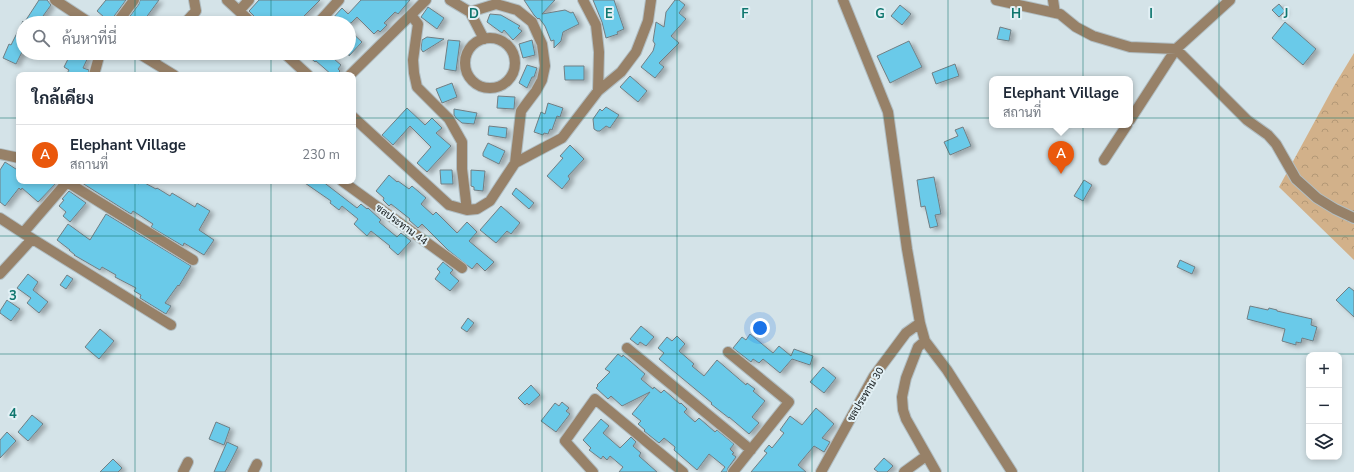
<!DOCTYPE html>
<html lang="th">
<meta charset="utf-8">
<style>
:root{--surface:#fff;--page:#f6f6f7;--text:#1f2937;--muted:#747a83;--line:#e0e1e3;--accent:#ea580c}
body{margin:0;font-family:"Nunito Sans",Sarabun,sans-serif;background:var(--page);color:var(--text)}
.controls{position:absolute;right:12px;bottom:12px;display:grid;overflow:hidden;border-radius:8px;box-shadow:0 2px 6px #0003}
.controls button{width:36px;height:36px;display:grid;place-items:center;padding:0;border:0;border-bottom:1px solid var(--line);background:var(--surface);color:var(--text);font:20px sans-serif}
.you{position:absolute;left:760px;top:328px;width:14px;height:14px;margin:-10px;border:3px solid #fff;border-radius:50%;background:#1a73e8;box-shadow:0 0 0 6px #1a73e833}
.badge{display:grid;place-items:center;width:26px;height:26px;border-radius:50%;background:var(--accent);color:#fff;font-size:13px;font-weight:700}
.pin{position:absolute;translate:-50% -33px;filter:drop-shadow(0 1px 2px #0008)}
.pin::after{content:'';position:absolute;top:21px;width:14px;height:12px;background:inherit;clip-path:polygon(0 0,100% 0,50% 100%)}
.popup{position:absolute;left:989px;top:76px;width:144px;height:52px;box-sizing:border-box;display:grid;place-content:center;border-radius:8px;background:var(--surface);filter:drop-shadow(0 1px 3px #0005);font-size:13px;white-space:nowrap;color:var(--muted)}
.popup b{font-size:15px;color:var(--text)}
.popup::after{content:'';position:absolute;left:50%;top:100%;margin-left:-8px;border:8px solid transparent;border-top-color:var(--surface)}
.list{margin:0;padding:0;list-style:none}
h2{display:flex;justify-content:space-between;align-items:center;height:52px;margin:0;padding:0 16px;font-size:17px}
h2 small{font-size:13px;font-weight:400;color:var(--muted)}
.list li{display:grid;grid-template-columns:26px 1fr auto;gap:12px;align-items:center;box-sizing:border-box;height:60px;padding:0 16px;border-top:1px solid var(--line)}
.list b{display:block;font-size:15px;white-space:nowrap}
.list p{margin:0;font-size:13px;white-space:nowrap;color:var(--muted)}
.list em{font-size:13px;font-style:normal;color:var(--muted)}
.icon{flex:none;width:22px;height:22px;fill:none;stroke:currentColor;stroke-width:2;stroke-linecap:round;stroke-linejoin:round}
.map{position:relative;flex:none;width:1354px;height:472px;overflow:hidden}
.search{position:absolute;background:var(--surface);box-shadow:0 2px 6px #0003;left:16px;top:16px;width:340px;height:44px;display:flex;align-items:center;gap:10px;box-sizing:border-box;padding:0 14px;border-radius:22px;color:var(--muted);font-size:15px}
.panel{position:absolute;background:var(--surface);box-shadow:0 2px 6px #0003;left:16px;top:72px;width:340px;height:112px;border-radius:8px}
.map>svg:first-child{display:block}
.forest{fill:url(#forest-crowns)}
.building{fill:#6acae9;stroke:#717e83;filter:url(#shadow)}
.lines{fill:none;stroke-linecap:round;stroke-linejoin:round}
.minor-casing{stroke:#b1bec3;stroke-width:12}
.minor{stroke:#978168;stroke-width:10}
.grid{fill:none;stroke:#0f766e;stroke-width:1;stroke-opacity:0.55}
.labels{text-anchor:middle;stroke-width:4;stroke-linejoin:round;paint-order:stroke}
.street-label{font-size:10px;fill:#121718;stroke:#e2f0f5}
.grid-label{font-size:13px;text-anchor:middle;font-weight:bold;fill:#0f766e;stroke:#e2f0f5;stroke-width:4;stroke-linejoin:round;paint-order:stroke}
</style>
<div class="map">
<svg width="1354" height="472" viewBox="0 0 1354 472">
<defs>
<pattern id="forest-crowns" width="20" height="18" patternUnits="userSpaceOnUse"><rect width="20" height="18" fill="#d2b18a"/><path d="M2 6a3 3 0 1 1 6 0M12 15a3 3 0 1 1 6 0" fill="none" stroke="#b39876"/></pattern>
<filter id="shadow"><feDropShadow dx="4" dy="2.5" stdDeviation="2" flood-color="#0004"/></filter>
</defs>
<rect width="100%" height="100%" fill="#d4e3e8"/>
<path class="forest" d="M1354,53v207l-75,-73 55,-101z"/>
<path class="building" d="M39,0h8l4,5 -13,18h-14z
M106,0h20l-14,19 -1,4 -14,-12z
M140,0h19l-14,19 5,4h-25l14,-19z
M259,0h61l-23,23h-38l-2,-4 -8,-8z
M361,0h49l-12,14 -3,-2 -11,11 3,2 -7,7 -2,-2 -4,4 -17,-17 -6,6h-14l-5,-4 10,-11 6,6z
M524,0h31l-13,14 23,-4 6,3 2,-1 6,12 -16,8 -2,9 -7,7v-8l-3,1 -6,-15 -6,-8 -1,1 -4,-4z
M593,0h21l10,29 -7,3 1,2 -12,4 -4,-16z
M675,0h4l6,5 -6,8 7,6 -15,17 8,7 -20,20 5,4 -9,11 -14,-11 12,-16 2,-7 -2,-3 3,-19 8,5 2,-15z
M1279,4l6,7 -6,6 -7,-7z
M900,5l11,9 -9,11 -11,-9z
M428,7l16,11 -7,11 -16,-12z
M490,14l11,1 19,11 -2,2 4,3 -9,9 -9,-10 -2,3 -15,-11z
M23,21v29l-7,14 -13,-6 6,-14 2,1z
M1285,22l31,27 -13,16 -31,-27z
M1000,27l11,3 -2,11 -12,-2z
M349,30l13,12 -13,14z
M427,37l17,2 -21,13 -2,-3 1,-9z
M448,40l12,1 -4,30 -12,-2z
M532,40l3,15 -12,3 -4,-14z
M909,41l13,26 -32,16 -13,-27z
M71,53h19l-7,15 6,2 -1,5h-22l3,-5 -5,-3z
M305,53h22l14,12 -3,4 2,2 -4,4h-4l-16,-14 -1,1z
M955,64l4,12 -23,8 -4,-11z
M527,65l10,3 -3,9h-2l-5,11 -8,-5z
M564,66h20v14h-19z
M630,76l17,15 -9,11 -18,-15z
M452,83l5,14 -15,6 -6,-14z
M498,96l17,1 -1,12 -17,-1z
M548,103l15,5 -3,9 -3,-1 -5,14 -2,-1 -2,5 -4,-1 -1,2 -9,-3 7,-20 4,2z
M606,107l13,8 -9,13 -4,-2 -6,5h-3l-3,-2 -1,-10 7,-10 2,2z
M407,108l18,17 7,-7 10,10 -6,5 15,13 -24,26 -10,-9 14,-16 -21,-21 -17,19 -11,-10z
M454,109l23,4 -3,11 -12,-1 -6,-5 -2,-3z
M489,126l18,2 -1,10 -18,-3z
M963,127l8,19 -21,9 -6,-13 14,-6 -3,-6z
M488,143l17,8 -6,13 -16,-8v-3z
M570,145l14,14 -16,17 2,3 -8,10 -15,-13 16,-18 -3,-2z
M5,162l14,9v10h39l-20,21 -16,-14 -1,2 -2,-2 -14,18 -5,-4v-32z
M440,170h12l1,14h-12z
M471,170l14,1 -2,20 -9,-1v-3l-3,-1z
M389,175l8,7 1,-1 11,8 3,-3 14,12 -5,6 12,11 3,-3 21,21 10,-11 10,10 -8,9 25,21 -9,9 -8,-8 -5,6 -24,-19 -26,-26 -4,4 -9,-8 1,-1 -19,-15 -2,2 -6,-6 1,-2 -8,-7z
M934,177l7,37 -6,1 3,11 -8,2 -5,-22 -4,1 -4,-27z
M1084,180l8,5 -9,16 -9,-5z
M79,181h54l6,3 2,-3 15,8 1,-1 13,8 2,-3 23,14 2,-4 13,8 -11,19 15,10 -10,15 -20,-12 -1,3 -32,-19 2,-3 -20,-13 -2,3z
M302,181h20l35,27 4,-4 6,5 1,-1 13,12 -2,2 18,15 4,-4 10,8 -13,14 -9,-8 1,-1 -19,-15 -4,5 -13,-12 4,-5 -16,-13 -3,4 -9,-7 1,-2z
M516,188l18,15 -5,6 -17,-15z
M69,191l17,12 -16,19 -7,-6 3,-4 -7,-6 5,-6 -2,-1z
M501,206l19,17 -9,11 -4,-3 -11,12 -16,-13z
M106,214l85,52 -12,20 -1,-1 -13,18 6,3 -5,8 -26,-16 1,-3 -7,-4 2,-3 -21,-11 1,-2 -14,-8 -2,3 -26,-15h1l-6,-5h1l-13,-10 11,-16 22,16z
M1180,260l15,7 -3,7 -15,-7z
M443,262l10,8 -3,3 9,8 -9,10 -15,-12 5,-7 -3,-3z
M28,274l10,8 -5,8 15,12 -9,11 -12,-10 4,-5 -14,-10z
M67,275l6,4 -7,10 -6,-4z
M1349,287l5,4v26l-18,-17z
M7,300l13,9 -9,12 -11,-8v-2z
M1250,306l18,4 1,-2 8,2v1l35,8 -1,6 6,2 -4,14 -11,-3 -1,5 -5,-1v3l-14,-4 3,-12 -38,-10z
M468,318l6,5 -7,9 -6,-4z
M641,326l13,11 -8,9 -6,-4 -2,3 -8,-6z
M100,329l14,12 -15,18 -14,-12z
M750,334l23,19 6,-7 12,10 3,-7 19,7 -3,9 -18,-6 -12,14 -17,-14 -4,4 -6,-4 -2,3 -18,-14 9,-11 4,3z
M677,336l8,8 -6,7 15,13 -2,2 12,10 13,-16 29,25 1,-2 8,6 -2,2 12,10 -13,16 7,6 -10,11 -20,-17v1l-18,-14 1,-1 -53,-44 5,-6 -6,-5 9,-11 5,4z
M618,354l4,3 1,-2 22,19 -4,5 12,10 1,-2 7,6 3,-3 16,14 1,-1 6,6 -3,3 11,10 4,-4 16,14 2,-2 17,14 -4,5 4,4 -2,1 4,3 -8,11 -1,4h-6l4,-5 -16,-13 -12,16 -23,-20 1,-3 -11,-9 -5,5 -15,-12 1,-1 -7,-6 3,-3 -9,-7 18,-22 -28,14 -11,-10 -3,3 -12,-11 2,-2 -1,-1 13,-13 -5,-3z
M823,367l13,11 -12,15 -14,-11z
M531,385l9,10 -11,10 -2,-2 -2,2 -7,-7z
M562,402l7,6 -3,3 4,3 -14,18 -15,-11 14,-18 4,3z
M816,408l18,16 -12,14 8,4 -6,10 -10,-6 -16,19 8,7h-55l16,-19 -3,-2 5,-6 3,3 12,-15 -4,-3 10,-14 12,9z
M32,415l11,9 -15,17 -10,-9z
M601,419l8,7 -6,7 17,15 11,-11 5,5 -3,4 8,7 -2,3 18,16h-38l4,-5 -13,-11 -3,4 -4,-4 -2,3 -12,-9 2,-2 -8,-8z
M216,422l14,6 -6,17 -15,-6z
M7,432l9,9 -16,17v-18z
M227,442l11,5 -6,12 -7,13h-11z
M884,458l9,8 -6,6h-9l-4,-3z
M113,459l9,9 -4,4h-18z"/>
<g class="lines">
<g class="minor-casing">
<path id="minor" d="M55,0l35,23
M227,0l25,23
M450,0l20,12 14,27
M583,0l13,25 3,27 -1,39
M843,0l45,112 19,137 13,74 5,18 22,29 65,102
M996,0l64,14 16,13 17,9 37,11 46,2 71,71 21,15 8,9 20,35 21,19 18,11 19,9
M1053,0l2,13
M239,11l10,-11
M470,12l26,-8 21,6 15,12 10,22 3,22 -3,14 -6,11 -15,20 -6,52
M411,15l7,9 -5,36 1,13 3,14 32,32 13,23v27l5,41
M117,23l17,-23
M185,23l11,-12 -2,-11
M318,23l21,-23
M465 63a25 25 0 1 1 50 0a25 25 0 1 1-50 0Z
M138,53l36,22
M284,53l24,22
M153,62l7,-9
M94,75l6,-22
M350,75l76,-75
M353,117l96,88 18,5 10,-1 13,-8 25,-38 47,-25 36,-47 23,-19 15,-20 12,-31 3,-21
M1130,120l46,-71 54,-49
M0,154l19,4
M1104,160l23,-35
M342,181l120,87
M0,218l23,15 148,92
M23,233l44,-51 126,78
M0,274l32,-35
M925,341l-7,6 -12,31 -4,19 1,13 3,9 30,53
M627,348l124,102
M728,352l61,50 -56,70
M183,472l5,-10
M253,472l4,-8
M593,472l-28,-31 30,-42 88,73
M821,472l53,-96 32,-43 14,-10
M904,472l22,-16"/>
</g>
<use href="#minor" class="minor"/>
</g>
<path class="grid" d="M135,0v23M271,0v23M406,0v472M542,0v472M677,0v472M812,0v472M948,0v472M1083,0v472M1219,0v472M135,53v22M271,53v22M0,118h19M353,118h1001M135,181v291M271,181v291M0,236h1354M0,354h1354"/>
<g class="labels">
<g class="street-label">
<text transform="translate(402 224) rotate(36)" y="4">ชลประทาน 44</text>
<text transform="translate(865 394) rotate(-59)" y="4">ชลประทาน 30</text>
</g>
</g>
<g class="grid-label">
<text x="474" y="18">D</text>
<text x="609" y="18">E</text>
<text x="745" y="18">F</text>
<text x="880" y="18">G</text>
<text x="1016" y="18">H</text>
<text x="1151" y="18">I</text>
<text x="1286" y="18">J</text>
<text x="13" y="300">3</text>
<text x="13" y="418">4</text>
</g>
</svg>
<div class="controls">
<button>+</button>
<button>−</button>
<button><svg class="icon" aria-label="layers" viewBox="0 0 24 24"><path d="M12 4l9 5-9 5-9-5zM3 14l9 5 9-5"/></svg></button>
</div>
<div class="you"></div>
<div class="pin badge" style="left:1061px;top:174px">A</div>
<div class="popup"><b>Elephant Village</b>สถานที่</div>
<div class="search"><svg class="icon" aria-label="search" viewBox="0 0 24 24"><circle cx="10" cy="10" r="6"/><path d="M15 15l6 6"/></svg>ค้นหาที่นี่</div>
<section class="panel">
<h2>ใกล้เคียง<small></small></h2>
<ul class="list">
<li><span class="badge">A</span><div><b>Elephant Village</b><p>สถานที่</p></div><em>230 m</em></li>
</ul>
</section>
</div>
